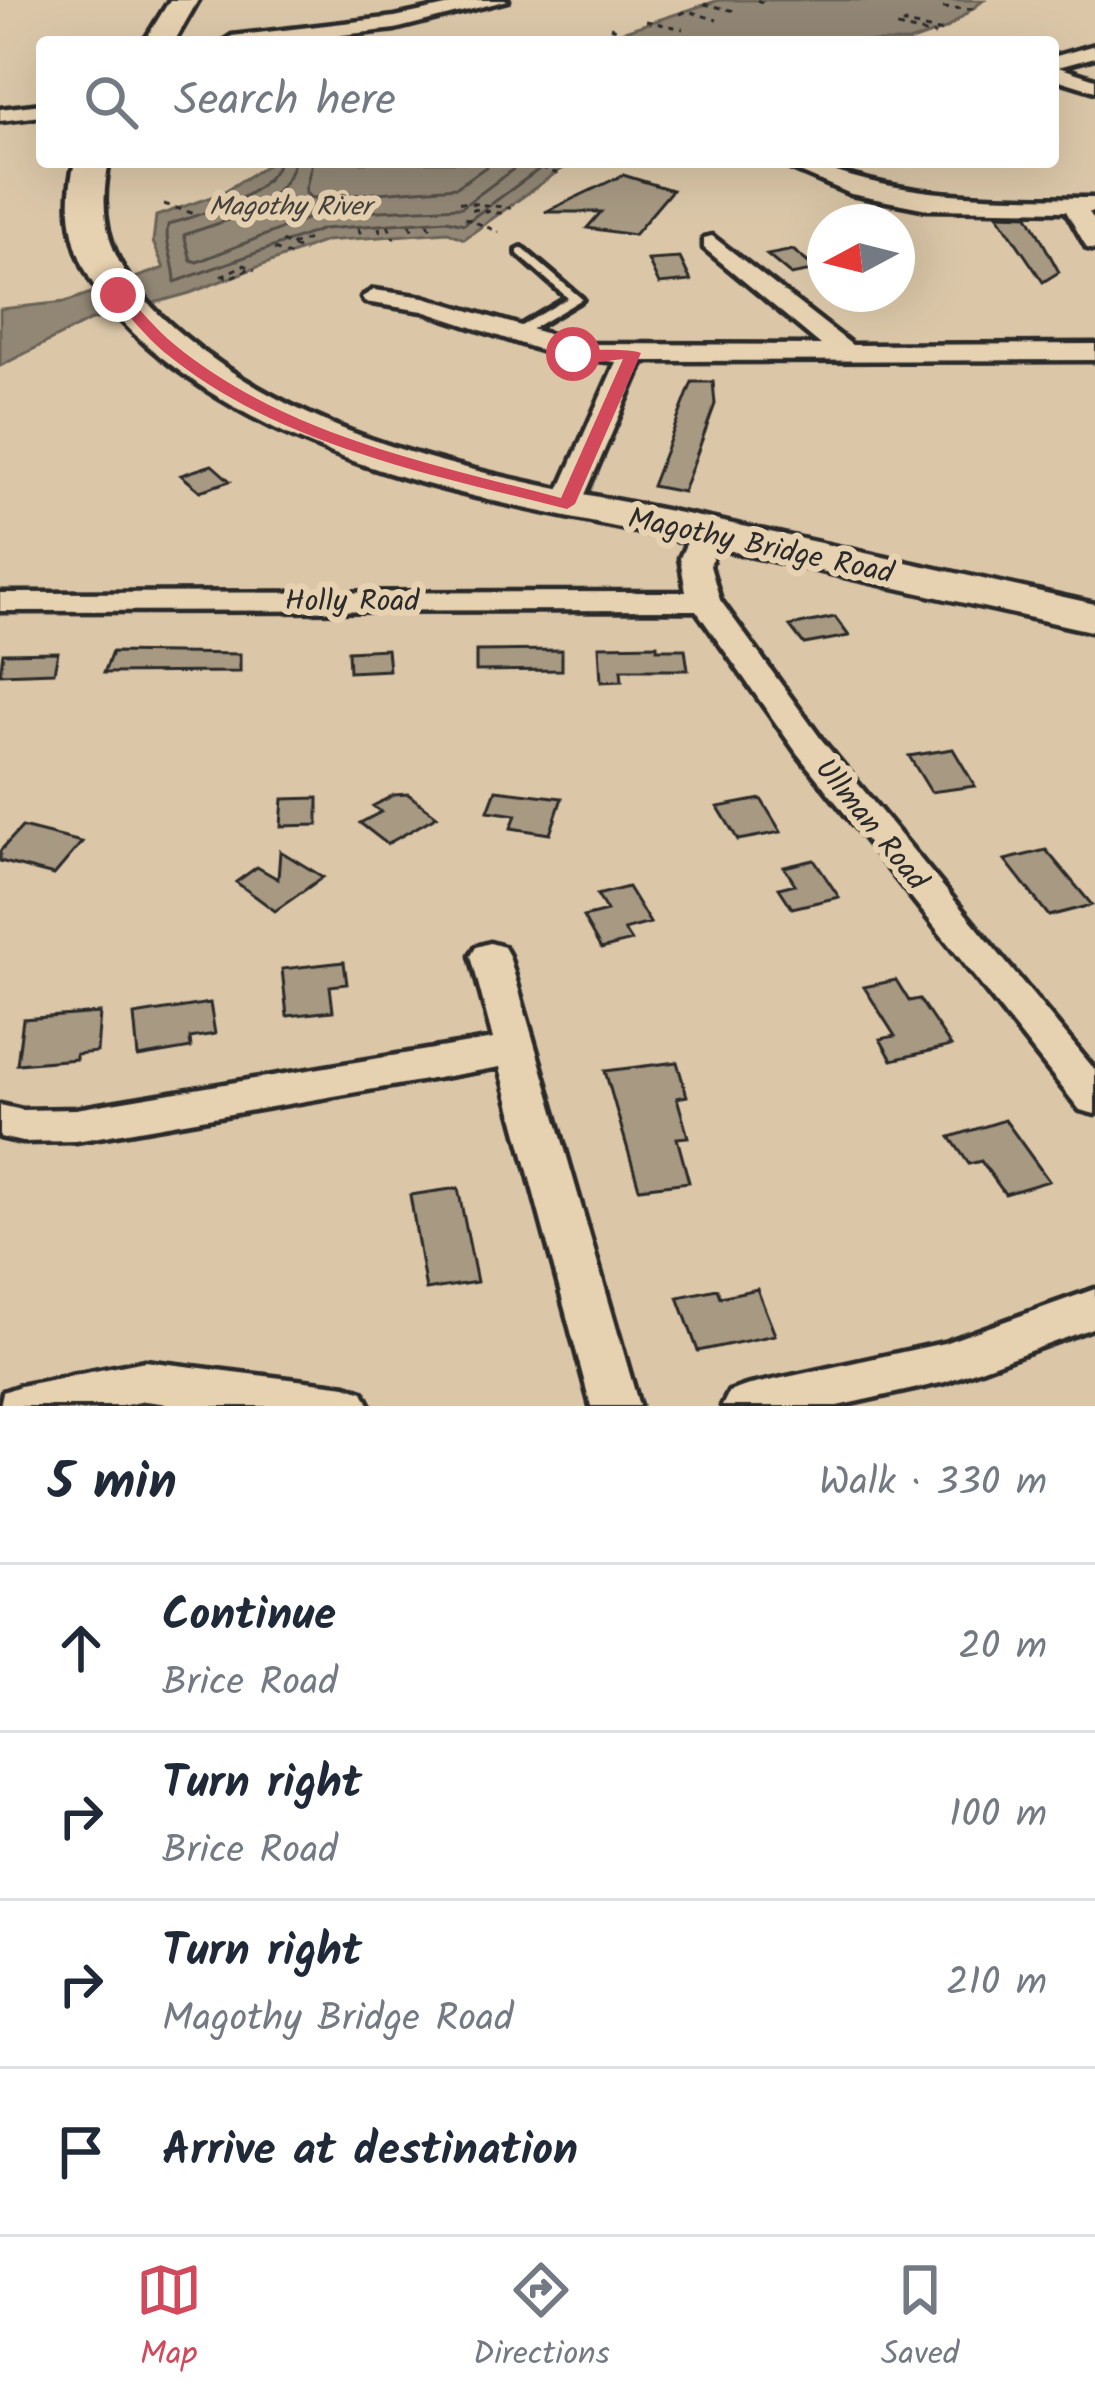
<!DOCTYPE html>
<meta charset="utf-8">
<style>
:root{--surface:#fff;--page:#f2f2f3;--text:#1f2937;--muted:#747a83;--line:#e0e1e3;--accent:#d1495b}
body{margin:0;font-family:Kalam,sans-serif;background:var(--page);color:var(--text)}
.compass{position:absolute;left:807px;top:204px;width:108px;height:108px;border-radius:50%;background:var(--surface);box-shadow:0 12px 48px #0002;rotate:263deg}
.stop{position:absolute;width:36px;height:36px;margin:-27px;border:9px solid #d1495b;border-radius:50%;background:#fff}
.stop.end{background:#d1495b;border-color:#fff;box-shadow:0 3px 12px #0008}
.list{margin:0;padding:0;list-style:none}
h2{display:flex;justify-content:space-between;align-items:center;height:156px;margin:0;padding:0 48px;font-size:51px}
h2 small{font-size:39px;font-weight:400;color:var(--muted)}
.list li{display:grid;grid-template-columns:78px 1fr auto;gap:36px;align-items:center;box-sizing:border-box;height:168px;padding:0 48px;border-top:3px solid var(--line)}
.list b{display:block;font-size:45px;white-space:nowrap}
.list p{margin:0;font-size:39px;white-space:nowrap;color:var(--muted)}
.list em{font-size:39px;font-style:normal;color:var(--muted)}
.icon{flex:none;width:66px;height:66px;fill:none;stroke:currentColor;stroke-width:2;stroke-linecap:round;stroke-linejoin:round}
.map{position:relative;flex:none;width:1095px;height:1406px;overflow:hidden}
.search{position:absolute;background:var(--surface);box-shadow:0 12px 48px #0002;left:36px;right:36px;top:36px;height:132px;display:flex;align-items:center;gap:30px;box-sizing:border-box;padding:0 42px;border-radius:12px;color:var(--muted);font-size:45px}
.sheet{height:828px;background:var(--surface)}
nav{display:flex;justify-content:space-around;align-items:center;box-sizing:border-box;height:168px;border-top:3px solid var(--line);background:var(--surface);font-size:33px;color:var(--muted)}
nav a{display:grid;justify-items:center;gap:6px}
nav .on{color:var(--accent)}
.map>svg:first-child{display:block}
.water{fill:#928775;stroke:#696257;stroke-width:3}
.lines{fill:none;stroke-linecap:round;stroke-linejoin:round}
.shore{stroke:#545049;stroke-width:3}
.building{fill:#a79982;stroke:#2b2b2b;stroke-width:3}
.service-casing{stroke:#2b2b2b;stroke-width:10}
.minor-casing{stroke:#2b2b2b;stroke-width:9}
.primary-casing{stroke:#2b2b2b;stroke-width:9}
.path{stroke:#2b2b2b;stroke-width:3;stroke-dasharray:6 6;stroke-linecap:butt}
.service{fill:#e6d1b0;fill-rule:evenodd}
.minor{fill:#e6d1b0;fill-rule:evenodd}
.primary{fill:#e6d1b0;fill-rule:evenodd}
.route{fill:#d1495b}
.labels{text-anchor:middle;stroke-width:12;stroke-linejoin:round;paint-order:stroke}
.far-water-label{font-size:27px;font-style:italic;fill:#45423e;stroke:#e6d1b0}
.street-label{font-size:30px;fill:#2b2b2b;stroke:#e6d1b0}
</style>
<div class="map">
<svg width="1095" height="1406" viewBox="0 0 1095 1406">
<rect width="100%" height="100%" fill="#dbc7a8"/>
<filter id="ink" filterUnits="userSpaceOnUse"><feTurbulence type="fractalNoise" baseFrequency=".00833" numOctaves="2"/><feDisplacementMap in="SourceGraphic" scale="24" xChannelSelector="R" yChannelSelector="G"/><feConvolveMatrix kernelMatrix="1 2 1 2 8 2 1 2 1" color-interpolation-filters="sRGB"/></filter>
<g filter="url(#ink)">
<path class="water" d="M719,0h265l-38,29 -37,13h-318z
M272,162h299l-107,77 -16,-7 -123,9 -135,52 -101,28 -89,45v-57l65,-7 99,-34 -11,-26 3,-26 64,-22z"/>
<g class="lines">
<path class="shore" d="M279,162c-17,39 -74,49 -111,63 -4,20 7,36 7,57l148,-53 124,-9 17,4 85,-62
M294,162c-13,48 -69,58 -110,73l7,25 6,2 122,-48 143,-7 61,-45
M312,162l-7,30 6,6 146,-11 36,-25"/>
</g>
<path class="building" d="M623,175l49,15 -38,45 -47,-7 14,-16h-56z
M997,214l31,1 31,57 -16,10z
M793,250l24,20 -26,5 -24,-20z
M680,258l11,23 -32,3 -11,-24z
M692,382h21l2,22 -32,88 -31,-6z
M212,465l18,16 -30,10 -19,-16z
M835,617l14,19 -45,8 -14,-18z
M657,645v4h28l3,21h-67l1,11 -21,1 -2,-36z
M387,649l2,21 -40,2 -1,-21z
M562,650v20l-86,1v-20z
M58,652l-4,20 -54,2 3,-21z
M112,652l128,2v18l-136,1z
M953,749l22,37 -44,6 -22,-36z
M496,790l66,8 -12,36 -39,-6 5,-13 -28,-4z
M408,794l29,22 -50,28 -27,-21 21,-11 -8,-6 21,-11z
M318,798v27l-37,1 2,-27z
M761,799l20,33 -43,8 -20,-33z
M22,827l60,15 -28,33 -54,-14v-10z
M1046,850l46,55 -43,11 -44,-56z
M280,851l43,26 -48,34 -39,-29 21,-15 21,12z
M814,860l25,37 -47,11 -13,-20 16,-4 -11,-17z
M628,887l22,36 -26,7 7,11 -30,8 -18,-32 24,-6 -10,-16z
M344,962l3,22 -17,2 3,25 -46,5 -5,-47z
M896,980l13,21 10,-2 32,47 -59,14 -12,-21 15,-3 -31,-49z
M210,1003l5,31 -25,4 1,10 -53,9 -4,-42z
M100,1013l-3,39 -21,2v5l-59,5 6,-45z
M677,1062l10,34 -10,2 11,39 -11,1 12,44 -50,6 -34,-117z
M1005,1120l44,61 -44,13 -24,-33 -12,3 -19,-27z
M458,1188l19,94 -51,8 -16,-95z
M717,1289l3,8 37,-8 18,46 -77,16 -20,-54z"/>
<g class="lines">
<g class="service-casing">
<path id="service" d="M522,248l60,51 -67,40 -4,-1v-6l57,-34 -50,-44v-4z"/>
</g>
<g class="minor-casing">
<path id="minor" d="M474,0h34l-113,29 -115,13h-57l9,-6 163,-19z
M1095,45v12l-37,10 37,12v12l-42,-13v-21z
M42,104v12l-42,5v-12z
M807,162c105,39 179,34 288,36v14h-6l6,10v28l-8,-2 -21,-37 -139,-2 -76,-15 -72,-31z
M712,236l140,109 243,-1v16l-452,1 -62,143 -14,9 -14,-9 63,-142 -61,-7 -132,-44 -58,-9 -3,-5 12,-7 50,7 157,47 240,1 -117,-97v-10z
M704,523l15,9 -9,34 10,34 101,139 274,331v44l-15,-4 -283,-357 -101,-143 -696,1v-18l686,-1 -6,-34 14,-32z
M490,943l14,4 5,9 130,450h-48l-91,-339 -424,74 -54,1 -22,-5v-32l22,5 54,-1 417,-70 -22,-83 5,-9z
M1095,1289v38l-150,55 -108,24h-115l7,-14 17,-6 198,-43z
M145,1361l201,25 17,6 7,14h-186l-39,-5 -24,5h-121l3,-14 17,-6z"/>
</g>
<g class="primary-casing">
<path id="primary" d="M170,0h28l-24,42h-30z
M75,162h34c-17,75 16,125 72,172 148,125 349,147 533,186 127,27 254,56 381,84v28c-127,-28 -254,-57 -382,-85 -196,-43 -410,-66 -567,-203 -56,-48 -90,-107 -71,-182z"/>
</g>
<path class="path" d="M757,0l6,3
M704,4l31,7
M943,8l36,1
M680,14l8,-3 29,9
M646,21l37,8
M907,22l-3,2 40,8
M610,27l35,14
M897,27l38,8
M548,162l20,8
M530,163l28,11
M459,202l52,6
M164,204l31,10
M472,209l35,5
M465,218l34,14
M428,223l5,11
M410,224l4,11
M388,225l6,14
M379,227l3,11
M358,228l5,11
M282,241l22,11
M291,245l18,-6
M274,249l18,7
M221,275l8,3 20,-9
M221,276l23,-11 11,5"/>
<use href="#service" class="service"/>
<use href="#minor" class="minor"/>
<use href="#primary" class="primary"/>
</g>
</g>
<path class="route" d="M113,292h10c17,17 33,38 52,53 110,90 253,118 386,153l62,-139 -24,3 -33,-8c11,-5 64,-6 75,-1l-66,151 -8,5c-138,-35 -290,-64 -403,-157 -19,-16 -35,-37 -51,-54z"/>
<g class="labels">
<g class="far-water-label">
<text x="290" y="215">Magothy River</text>
</g>
<g class="street-label">
<text transform="translate(761 545) rotate(12)" y="10">Magothy Bridge Road</text>
<text x="352" y="610">Holly Road</text>
<text transform="translate(872 824) rotate(51)" y="10">Ullman Road</text>
</g>
</g>
</svg>
<svg class="compass" viewBox="-18 -18 36 36"><path d="M0-13l5 13h-10z" fill="#e53935"/><path d="M0 13l5-13h-10z" fill="#747a83"/></svg>
<div class="stop" style="left:573px;top:354px"></div>
<div class="stop end" style="left:118px;top:295px"></div>
<div class="search"><svg class="icon" aria-label="search" viewBox="0 0 24 24"><circle cx="10" cy="10" r="6"/><path d="M15 15l6 6"/></svg>Search here</div>
</div>
<section class="sheet">
<h2>5 min<small>Walk · 330 m</small></h2>
<ul class="list">
<li><svg class="icon" aria-label="ahead" viewBox="0 0 24 24"><path d="M12 20V5M6 11l6-6 6 6"/></svg><div><b>Continue</b><p>Brice Road</p></div><em>20 m</em></li>
<li><svg class="icon" aria-label="right" viewBox="0 0 24 24"><path d="M7 20v-9h11M14 6l5 5-5 5"/></svg><div><b>Turn right</b><p>Brice Road</p></div><em>100 m</em></li>
<li><svg class="icon" aria-label="right" viewBox="0 0 24 24"><path d="M7 20v-9h11M14 6l5 5-5 5"/></svg><div><b>Turn right</b><p>Magothy Bridge Road</p></div><em>210 m</em></li>
<li><svg class="icon" aria-label="arrive" viewBox="0 0 24 24"><path d="M6 21V4h12l-3 4 3 4H6"/></svg><div><b>Arrive at destination</b></div></li>
</ul>
</section>
<nav>
<a class="on"><svg class="icon" aria-label="map" viewBox="0 0 24 24"><path d="M3 6l6-2 6 2 6-2v14l-6 2-6-2-6 2zM9 4v14M15 6v14"/></svg>Map</a>
<a><svg class="icon" aria-label="directions" viewBox="0 0 24 24"><path d="M12 3l9 9-9 9-9-9zM9 14v-3h6M13 9l2 2-2 2"/></svg>Directions</a>
<a><svg class="icon" aria-label="saved" viewBox="0 0 24 24"><path d="M7 4h10v16l-5-4-5 4z"/></svg>Saved</a>
</nav>
